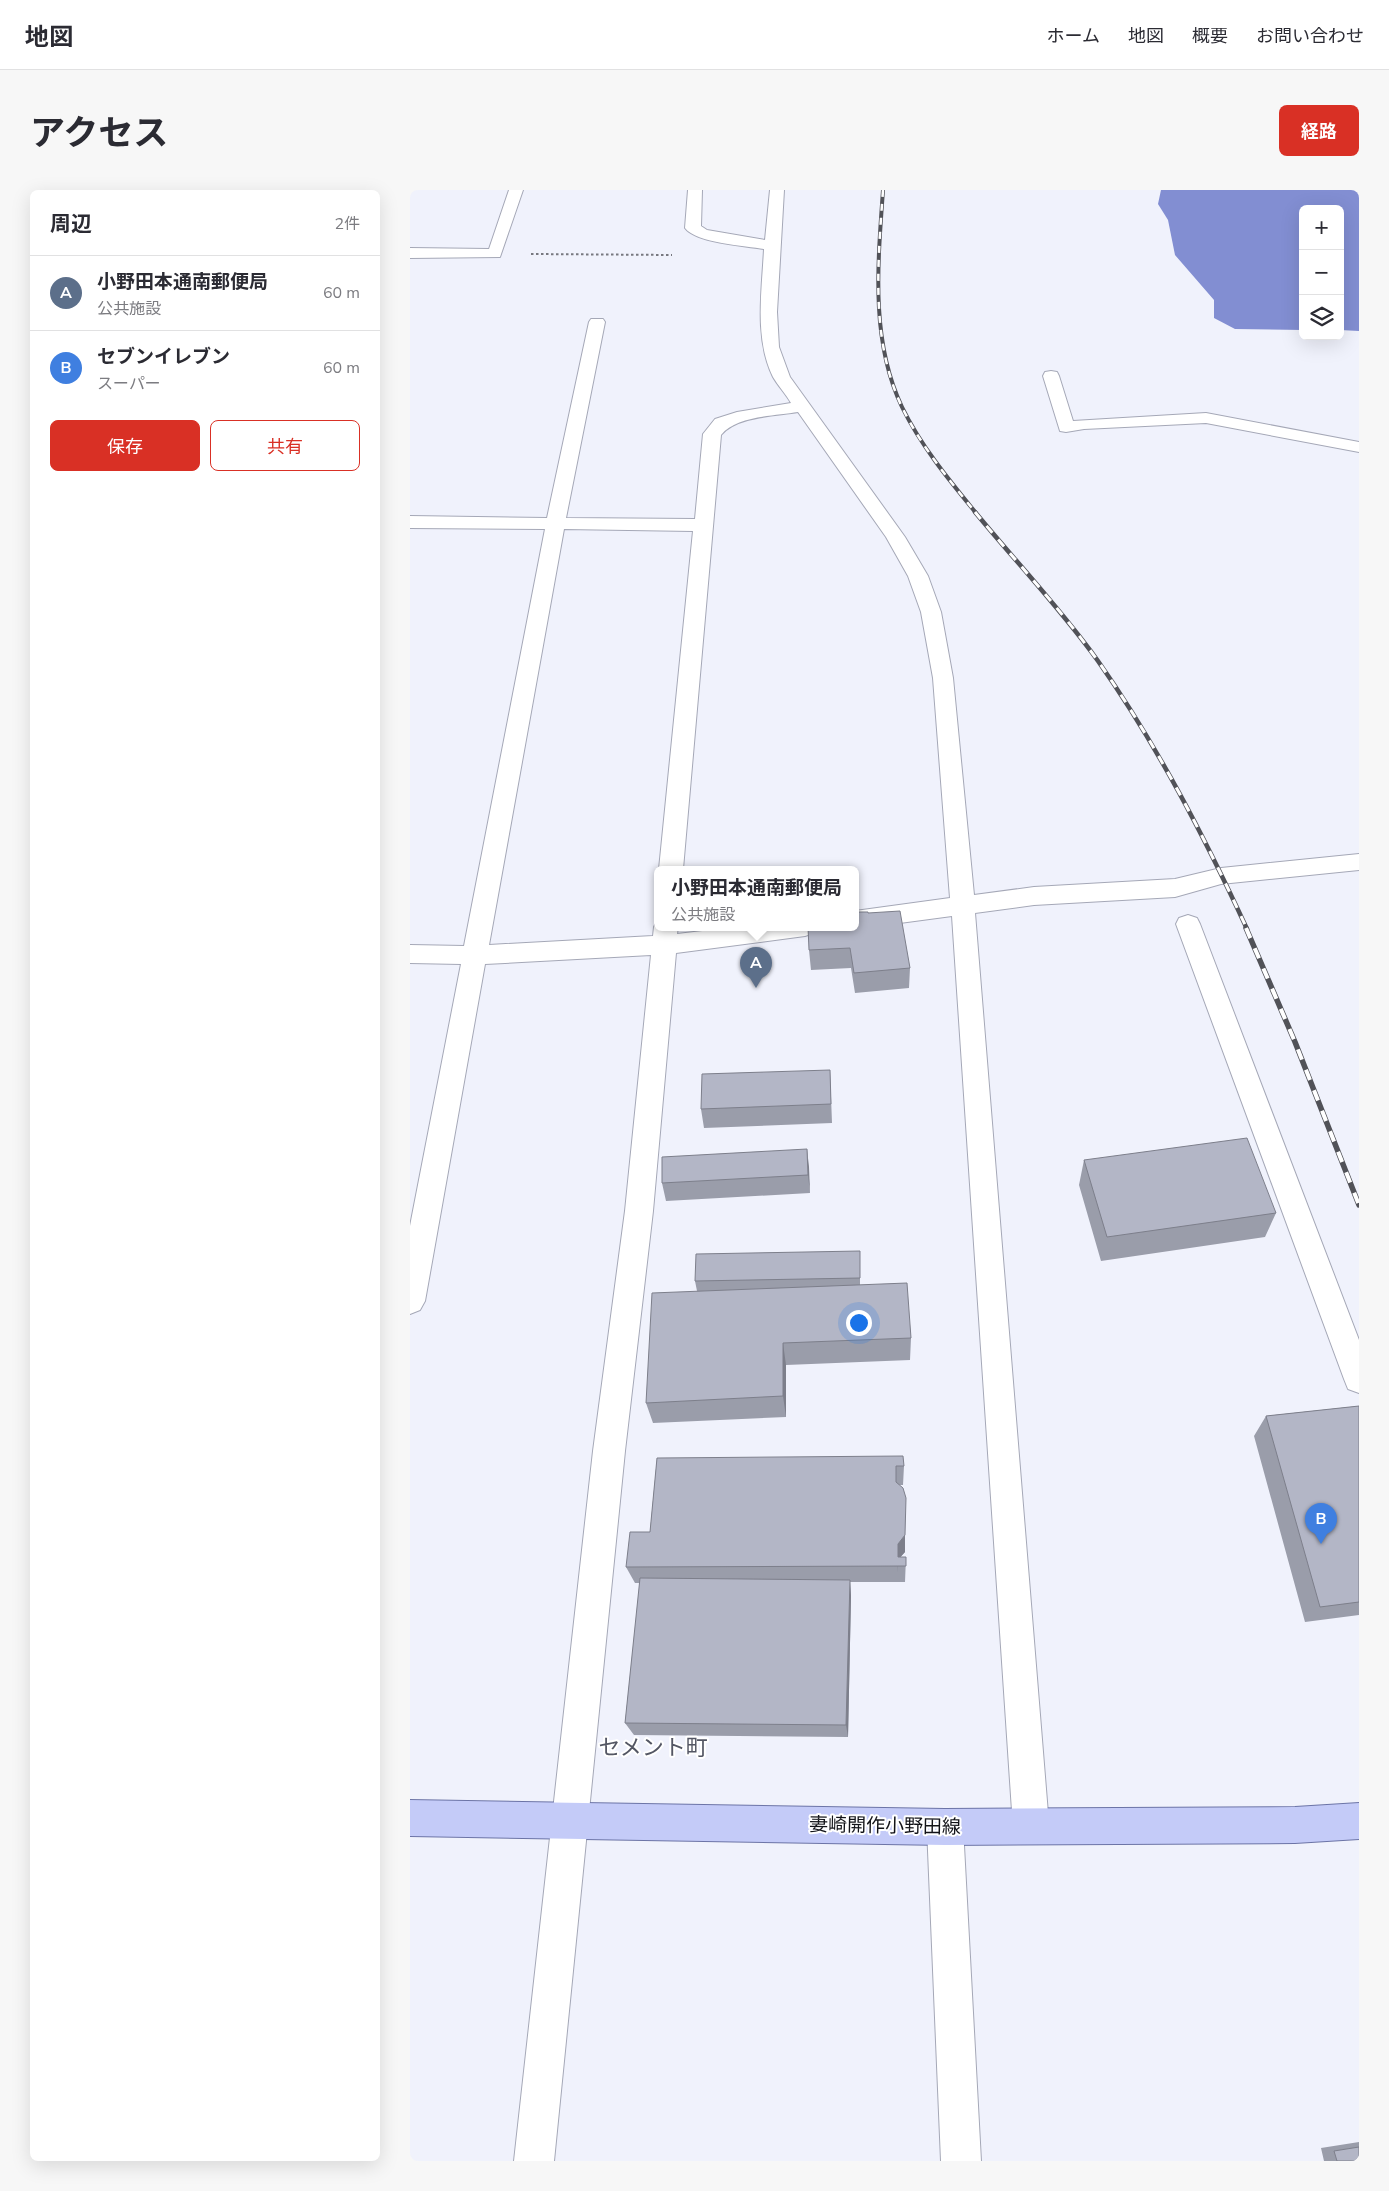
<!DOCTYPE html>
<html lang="ja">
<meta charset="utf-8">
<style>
:root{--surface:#fff;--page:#f7f7f7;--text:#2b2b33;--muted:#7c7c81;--line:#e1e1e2;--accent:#d93025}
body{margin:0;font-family:"Nunito Sans","Noto Sans JP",sans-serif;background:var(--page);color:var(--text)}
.controls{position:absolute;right:15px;top:15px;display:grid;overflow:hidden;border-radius:8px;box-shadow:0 5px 20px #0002}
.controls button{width:45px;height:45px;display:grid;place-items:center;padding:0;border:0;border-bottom:1px solid var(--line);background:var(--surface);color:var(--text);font:25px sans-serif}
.you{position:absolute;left:448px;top:1132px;width:18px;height:18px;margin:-12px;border:4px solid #fff;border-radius:50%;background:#1a73e8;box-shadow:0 0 0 8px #1a73e833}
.badge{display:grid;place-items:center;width:32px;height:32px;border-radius:50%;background:var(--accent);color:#fff;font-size:16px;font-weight:700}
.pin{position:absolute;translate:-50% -41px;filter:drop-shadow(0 1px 2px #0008)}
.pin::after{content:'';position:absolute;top:26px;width:18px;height:15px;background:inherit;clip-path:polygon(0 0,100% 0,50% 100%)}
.popup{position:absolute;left:244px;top:676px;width:205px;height:65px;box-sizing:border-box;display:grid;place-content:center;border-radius:8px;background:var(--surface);filter:drop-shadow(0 1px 4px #0005);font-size:16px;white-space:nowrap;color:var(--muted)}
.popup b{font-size:19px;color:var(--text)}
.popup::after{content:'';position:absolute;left:50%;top:100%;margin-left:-10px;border:10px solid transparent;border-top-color:var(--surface)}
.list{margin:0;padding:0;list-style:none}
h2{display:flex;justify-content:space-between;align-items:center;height:65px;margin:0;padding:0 20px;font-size:21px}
h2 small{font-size:16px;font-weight:400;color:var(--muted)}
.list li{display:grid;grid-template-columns:32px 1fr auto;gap:15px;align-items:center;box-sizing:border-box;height:75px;padding:0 20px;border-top:1px solid var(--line)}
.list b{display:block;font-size:19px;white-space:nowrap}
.list p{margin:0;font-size:16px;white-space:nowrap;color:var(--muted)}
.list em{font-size:16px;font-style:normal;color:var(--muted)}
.actions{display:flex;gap:10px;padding:15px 20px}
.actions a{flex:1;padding:11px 0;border:1px solid var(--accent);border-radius:8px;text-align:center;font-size:18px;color:var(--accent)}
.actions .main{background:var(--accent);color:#fff}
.icon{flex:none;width:28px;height:28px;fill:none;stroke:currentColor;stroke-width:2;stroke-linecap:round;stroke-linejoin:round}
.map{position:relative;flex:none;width:949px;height:1971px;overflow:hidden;border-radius:8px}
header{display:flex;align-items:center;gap:30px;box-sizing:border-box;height:70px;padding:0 25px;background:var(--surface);border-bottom:1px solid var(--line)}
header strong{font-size:24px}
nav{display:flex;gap:28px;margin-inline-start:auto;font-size:18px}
.intro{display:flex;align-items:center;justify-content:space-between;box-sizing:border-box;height:120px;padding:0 30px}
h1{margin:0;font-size:35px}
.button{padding:12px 22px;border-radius:8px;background:var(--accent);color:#fff;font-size:18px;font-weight:700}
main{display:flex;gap:30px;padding:0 30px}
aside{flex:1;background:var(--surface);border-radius:8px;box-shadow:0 5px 20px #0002}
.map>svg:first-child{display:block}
.water{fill:#828ed2}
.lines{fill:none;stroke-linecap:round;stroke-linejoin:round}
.minor-casing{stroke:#a5a8b7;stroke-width:2}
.major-casing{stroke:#6c74a6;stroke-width:2}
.path{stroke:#77787f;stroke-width:2;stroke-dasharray:2.5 2.5;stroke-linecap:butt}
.minor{fill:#fff;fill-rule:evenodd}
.major{fill:#c4cbf8;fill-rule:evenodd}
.rail-far2-casing{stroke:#515258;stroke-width:4}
.rail-far1-casing{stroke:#515258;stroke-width:4.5}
.rail-casing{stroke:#515258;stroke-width:5.5}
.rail-far2{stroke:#fff;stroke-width:2.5;stroke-dasharray:7;stroke-linecap:butt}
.rail-far1{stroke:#fff;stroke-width:3;stroke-dasharray:9;stroke-linecap:butt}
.rail{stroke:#fff;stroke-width:4;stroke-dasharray:11;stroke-linecap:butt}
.wall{fill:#9a9daa}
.shaded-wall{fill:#7d7f8b}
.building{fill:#b3b6c6;stroke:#7d7f8b}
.labels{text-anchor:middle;stroke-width:4;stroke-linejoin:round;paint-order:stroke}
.near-street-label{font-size:19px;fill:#121318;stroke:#fff}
.near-quarter-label{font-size:22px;fill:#535663;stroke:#fff}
</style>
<header>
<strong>地図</strong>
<nav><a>ホーム</a><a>地図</a><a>概要</a><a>お問い合わせ</a></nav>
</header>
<div class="intro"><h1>アクセス</h1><a class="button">経路</a></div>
<main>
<aside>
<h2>周辺<small>2件</small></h2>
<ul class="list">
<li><span class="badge" style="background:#5c6f8a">A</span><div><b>小野田本通南郵便局</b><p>公共施設</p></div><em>60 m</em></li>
<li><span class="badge" style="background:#3f7fe0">B</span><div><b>セブンイレブン</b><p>スーパー</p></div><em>60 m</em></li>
</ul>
<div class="actions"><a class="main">保存</a><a>共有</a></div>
</aside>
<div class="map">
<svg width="949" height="1971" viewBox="0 0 949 1971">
<rect width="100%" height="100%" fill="#f0f2fc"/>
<path class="water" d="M751,0h198v141l-19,-1v-121h-37v121l-68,-1 -21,-11v-18l-39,-45 -7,-35 -10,-16z"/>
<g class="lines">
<g class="minor-casing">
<path id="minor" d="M99,0h14l-23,67 -90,1v-10l79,1z
M278,0h14l-1,36 6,4 58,10 5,-50h14l-7,122 2,35 11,30 115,160 23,39 13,36 12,66 21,217 60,-8 141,-8 46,-11 138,-14v16l-138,14 -46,13 -141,8 -59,8 74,913 -5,13 -13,5 -13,-5 -5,-13 -61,-910 -97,13 -7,-2h7v-16l95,-13 -17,-220 -12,-66 -13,-36 -22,-39 -88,-125c-23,4 -62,4 -77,23l-38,434h-24l34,-338 -129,-2 -75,416 164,-9 1,-9 3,-6v6h21l-1,7 59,-7h81l-3,6 -9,3 -129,17 -23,258 -28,240 -71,710h-40l79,-710 32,-240 26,-256 -166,9 -60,337 -5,9 -10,4v-88l51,-262 -51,-1v-18l54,1 81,-417 -135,-1v-12l137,2 42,-196 2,-3h12l2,3 -39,196 129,1 8,-85 12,-15 22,-7 54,-9c-5,-9 -13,-17 -18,-26 -19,-39 -11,-86 -9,-128 -18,-3 -68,-6 -79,-21z
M641,181l6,1 2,4 14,45 133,-8 153,29v10l-153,-29 -122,6 -18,3 -6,-1 -17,-55 2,-4z
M778,725l9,3 3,6 159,416v53l-11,-4 -4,-10 -168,-455 3,-6z
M535,1619l13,5 5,13 18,334h-40l-14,-334 5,-13z"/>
</g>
<g class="major-casing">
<path id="major" d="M0,1610l535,9 350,-2 64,-4v36l-64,4 -350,2 -535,-9z"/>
</g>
<path class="path" d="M121,64l141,1"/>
<use href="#minor" class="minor"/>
<use href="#major" class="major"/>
<g class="rail-far2-casing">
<path id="rail-far2" d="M473,0c-5,72 -13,150 19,217 19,39 47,73 74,106"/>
</g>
<g class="rail-far1-casing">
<path id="rail-far1" d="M565,322c41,50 85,96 123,149 59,84 106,175 149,268"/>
</g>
<g class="rail-casing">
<path id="rail" d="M836,738l49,114 64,163"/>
</g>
<use href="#rail-far2" class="rail-far2"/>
<use href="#rail-far1" class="rail-far1"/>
<use href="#rail" class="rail"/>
</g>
<path class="wall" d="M458,723l42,55 -1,20 -54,5 -4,-25 -40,2 -2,-20z
M420,880l2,53 -128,5 -3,-19z
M397,959l3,44 -144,8 -4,-18z
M674,970l192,53 -11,24 -164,24 -22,-76z
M450,1061v34l51,53 -1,22 -124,5v52l-133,6 -7,-20 51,-112 -2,-10z
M949,1216v209l-54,7 -51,-186 12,-20z
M247,1268l247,8 -1,19h-4l6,67 -5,5h6l-1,25h-55l1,14 -3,141 -214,-2 -9,-12 15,-140h-5l-9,-16 24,-35z
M949,1952v19h-35l-3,-13z"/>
<path class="shaded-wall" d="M397,959l2,18 1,26 -2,-18z
M373,1153l3,22v52l-3,-21z
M495,1345v17l-7,8 -1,13 1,-29z
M440,1390l1,16 -3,141 -2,-12z"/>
<path class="building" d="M490,721l10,57 -56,5 -4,-25 -41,2 -1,-23h47v-15h13v1z
M420,880l1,34 -130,5 1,-35z
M837,948l29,75 -169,24 -23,-77z
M397,959l1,26 -146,8v-26z
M450,1061v27l-165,3 1,-27z
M497,1093l4,55 -128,5v53l-137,7 6,-110z
M949,1216v196l-39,5 -54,-191z
M493,1266l1,10h-8v16l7,6 3,10 -1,37 -7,9v13h8v9l-280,1 4,-35h20l7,-74z
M230,1388l210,2 -4,145 -221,-2z
M949,1957v14h-22l-3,-10z"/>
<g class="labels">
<g class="near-street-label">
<text transform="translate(475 1635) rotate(1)" y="7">妻崎開作小野田線</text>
</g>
<g class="near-quarter-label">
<text x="243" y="1565">セメント町</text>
</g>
</g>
</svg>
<div class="controls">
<button>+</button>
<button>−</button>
<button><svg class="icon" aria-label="layers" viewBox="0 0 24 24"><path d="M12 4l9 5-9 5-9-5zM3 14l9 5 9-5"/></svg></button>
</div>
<div class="you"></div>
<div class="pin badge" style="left:346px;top:798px;background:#5c6f8a">A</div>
<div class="popup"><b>小野田本通南郵便局</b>公共施設</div>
<div class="pin badge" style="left:911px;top:1354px;background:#3f7fe0">B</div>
</div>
</main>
